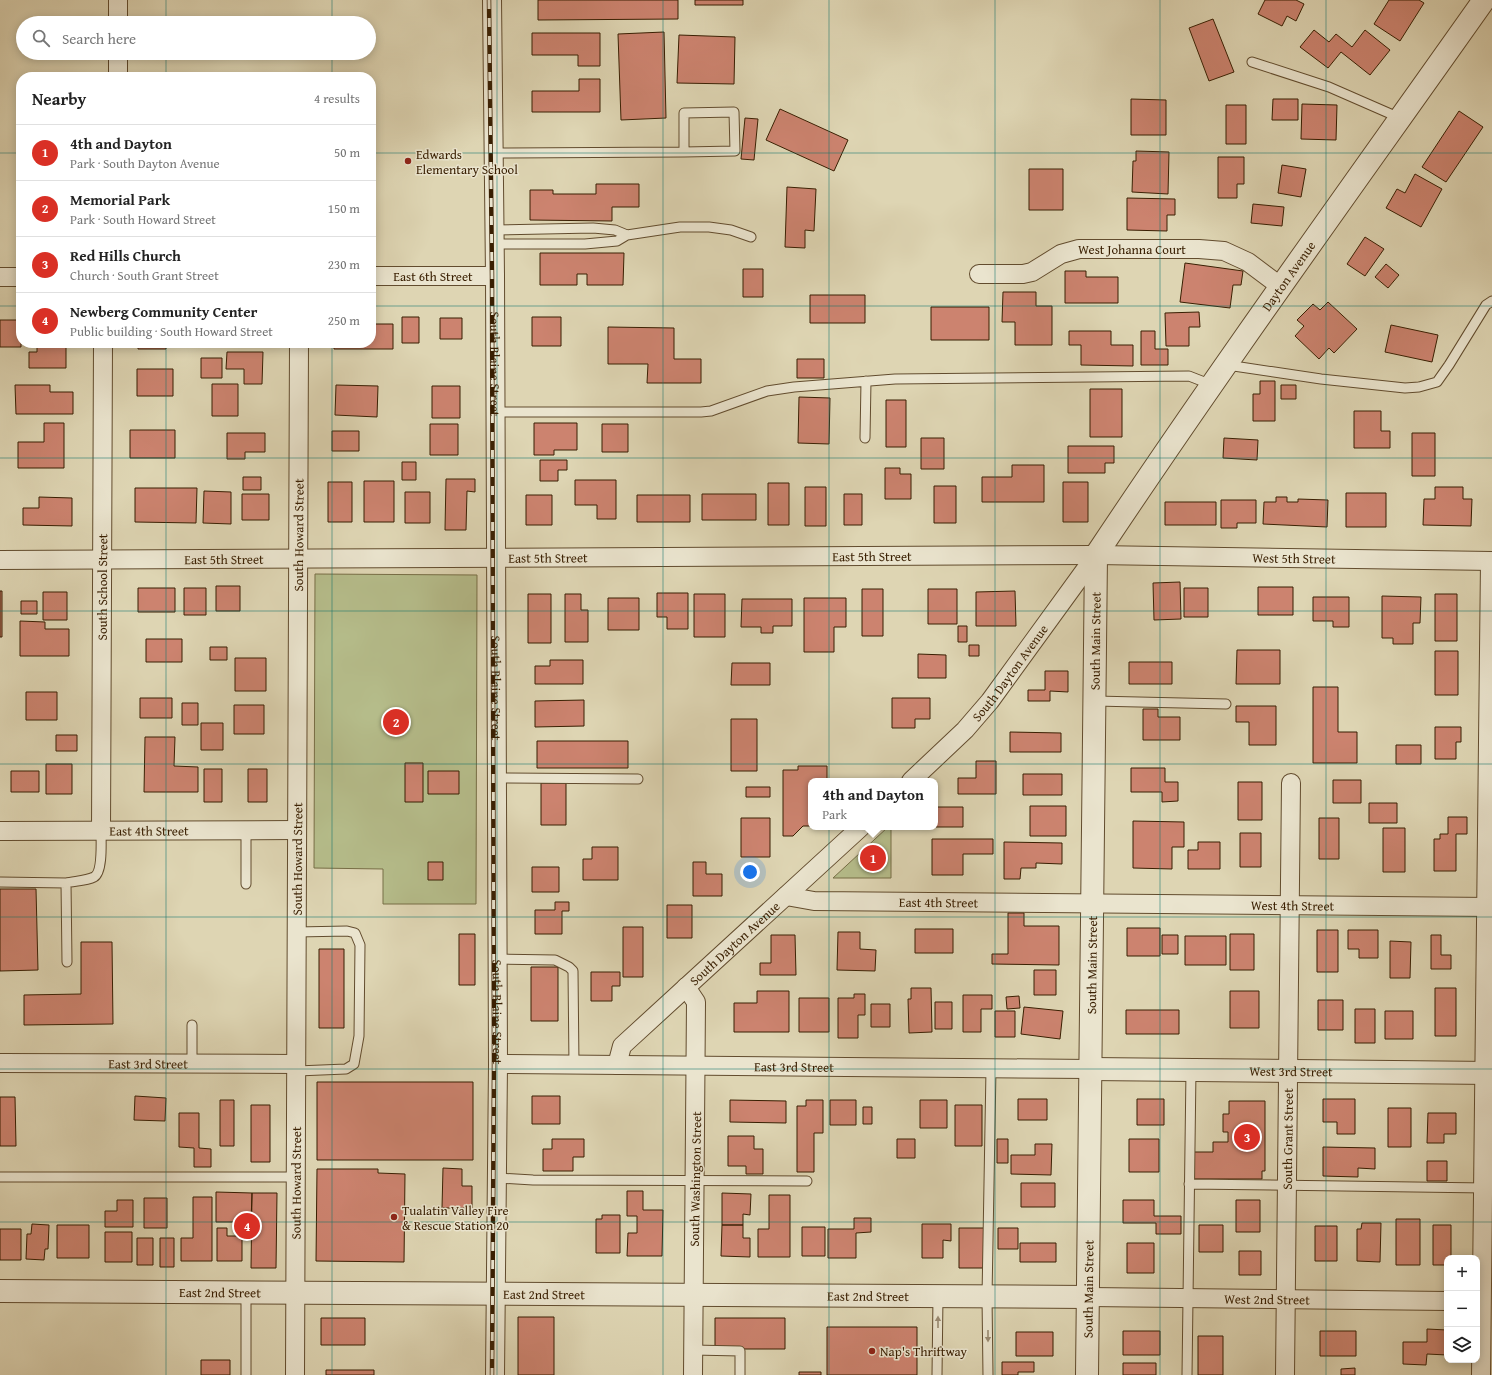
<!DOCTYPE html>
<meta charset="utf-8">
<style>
:root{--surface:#fff;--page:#f2f2f2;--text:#222;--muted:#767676;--line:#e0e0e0;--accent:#d93025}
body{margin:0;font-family:"Gentium Book Plus",serif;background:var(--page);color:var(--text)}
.controls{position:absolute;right:12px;bottom:12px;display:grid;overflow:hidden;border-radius:8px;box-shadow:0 2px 10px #0003}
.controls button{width:36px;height:36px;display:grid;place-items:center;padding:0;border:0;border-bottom:1px solid var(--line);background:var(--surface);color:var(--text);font:20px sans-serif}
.you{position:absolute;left:750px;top:872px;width:14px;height:14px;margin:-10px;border:3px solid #fff;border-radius:50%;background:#1a73e8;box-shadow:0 0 0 6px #1a73e833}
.badge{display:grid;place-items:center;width:26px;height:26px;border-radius:50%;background:var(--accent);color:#fff;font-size:13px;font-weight:700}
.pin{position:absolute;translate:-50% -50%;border:2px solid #fff;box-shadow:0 1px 4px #0006}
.popup{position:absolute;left:808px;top:778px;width:130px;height:52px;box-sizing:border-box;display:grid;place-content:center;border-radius:8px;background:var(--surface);filter:drop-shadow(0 1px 3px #0005);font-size:13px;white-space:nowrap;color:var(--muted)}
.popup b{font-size:15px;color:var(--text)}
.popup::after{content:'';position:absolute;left:50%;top:100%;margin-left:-8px;border:8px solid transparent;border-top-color:var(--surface)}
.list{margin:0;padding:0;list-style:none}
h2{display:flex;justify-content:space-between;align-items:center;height:52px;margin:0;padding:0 16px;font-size:17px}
h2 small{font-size:13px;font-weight:400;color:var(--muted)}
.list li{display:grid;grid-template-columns:26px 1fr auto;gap:12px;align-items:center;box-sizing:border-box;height:56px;padding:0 16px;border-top:1px solid var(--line)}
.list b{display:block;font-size:15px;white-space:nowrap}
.list p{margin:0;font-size:13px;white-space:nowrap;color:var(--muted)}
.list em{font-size:13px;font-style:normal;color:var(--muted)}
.icon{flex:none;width:22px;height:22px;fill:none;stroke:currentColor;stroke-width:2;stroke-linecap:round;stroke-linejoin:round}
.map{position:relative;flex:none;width:1492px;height:1375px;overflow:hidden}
.search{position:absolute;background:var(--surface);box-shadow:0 2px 10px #0003;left:16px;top:16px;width:360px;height:44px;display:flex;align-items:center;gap:10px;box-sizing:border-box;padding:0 14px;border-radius:22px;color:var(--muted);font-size:15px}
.panel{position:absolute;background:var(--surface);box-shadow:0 2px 10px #0003;left:16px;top:72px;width:360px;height:276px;border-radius:16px}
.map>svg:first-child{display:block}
.green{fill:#b5bc8a;stroke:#776e46}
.building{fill:#cc836f;stroke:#391f02}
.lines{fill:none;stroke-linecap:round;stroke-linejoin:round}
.service-casing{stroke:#624c2e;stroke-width:11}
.minor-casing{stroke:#624c2e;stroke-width:20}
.tertiary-casing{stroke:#624c2e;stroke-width:24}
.service{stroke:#eae4ce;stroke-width:9}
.minor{stroke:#eae4ce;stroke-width:18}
.tertiary{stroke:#eae4ce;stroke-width:22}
.rail-casing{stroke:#391f02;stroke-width:4.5}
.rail{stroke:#eae4ce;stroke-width:3;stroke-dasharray:9;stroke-linecap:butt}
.oneway{fill:#9a8b72}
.grid{fill:none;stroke:#0f766e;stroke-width:1;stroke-opacity:0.55}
.poi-dot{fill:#8f2418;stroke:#eae4ce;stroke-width:1.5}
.labels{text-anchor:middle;stroke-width:3;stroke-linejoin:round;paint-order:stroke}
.poi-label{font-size:13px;fill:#391f02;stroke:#eae4ce;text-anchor:start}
.street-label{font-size:13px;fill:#391f02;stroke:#eae4ce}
</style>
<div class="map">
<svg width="1492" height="1375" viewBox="0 0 1492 1375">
<rect width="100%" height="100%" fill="#ded5b3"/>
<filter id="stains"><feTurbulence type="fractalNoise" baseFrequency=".005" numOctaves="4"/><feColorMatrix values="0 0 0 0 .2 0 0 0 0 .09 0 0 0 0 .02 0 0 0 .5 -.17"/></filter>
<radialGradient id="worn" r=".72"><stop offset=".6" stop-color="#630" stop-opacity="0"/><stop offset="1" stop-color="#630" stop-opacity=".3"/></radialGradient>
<path class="green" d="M315,574l162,1 -1,329h-93v-35l-69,-1z
M888,827h3v51h-58z"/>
<path class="building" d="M538,0h140v19l-140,1z
M695,0h48v5h-48z
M1265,0h31l8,4 -8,17 -9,-5 -5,10 -24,-12z
M1389,0h30l5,3 -24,38 -26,-17z
M1213,19l21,53 -25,9 -20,-53z
M1314,30l15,12 7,-8 16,13 13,-17 25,20 -20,25 -29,-23 -13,16 -28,-21z
M664,32l2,86 -45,2 -3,-86z
M532,33h68v33h-22v-11h-46z
M679,35l56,2 -1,47 -57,-1z
M579,79h21v33h-68v-21h47z
M1131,99l35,1v35h-35z
M1273,99h25v21h-26z
M1302,104l35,1 -1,35 -35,-1z
M1226,105h20v39h-20z
M780,109l68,31 -14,31 -68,-31z
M1459,111l24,16 -37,55 -24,-15z
M745,118l13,1 -4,41 -13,-1z
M1136,151l33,1 -1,42 -36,-2 1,-31h3z
M1218,157h26v27h-7v14h-19z
M1282,165l24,4 -5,28 -23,-4z
M1029,169h34v41h-34z
M1415,174l27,15 -21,38 -35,-19 11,-19 8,4z
M596,184h43v23h-27v14l-82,-1v-30h23v4h43z
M787,187l29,2 -2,42 -9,-1v18l-20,-1z
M1127,198l48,1v16h-8v16l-40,-1z
M1253,204l31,3 -2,19 -31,-3z
M1365,237l19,12 -19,27 -18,-12z
M540,253h84l-1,32h-36v-11h-10v11h-37z
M1185,263l58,8 -2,14h-8l-3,23 -50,-6z
M1386,264l13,11 -11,13 -13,-11z
M743,269h20v28h-20z
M1065,271h21v6h32v26h-53z
M1003,292h33v14h16v39h-37v-23h-13z
M810,295h55v28h-55z
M1328,302l29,27 -23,24 -5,-5 -10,11 -24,-23 9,-10 -7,-6 16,-16 7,6z
M931,307h58v33h-58z
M1199,312l1,15h-11v19h-23l-1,-33z
M402,317h17v26h-17z
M532,317h29v29h-29z
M440,318h22v21h-22z
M0,320h21v27h-21z
M371,324h22v25h-59v-6h37z
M1391,325l47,10 -6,27 -47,-10z
M608,327l66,1v31h27v24h-54l1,-19h-40z
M1069,331h42v14h22v21l-52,-1v-20h-12z
M1141,331h14v18h13v16h-27z
M37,343h29v25h-37v-16h8z
M138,343h28v6h-28z
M227,352h36l-1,32h-18v-15h-18z
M201,358h21v20h-21z
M797,359h27v19h-27z
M137,369h36v27h-36z
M1260,381h15v40h-22v-27h7z
M212,384h26v32h-26z
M15,385h35v7h23v22h-57z
M336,385l42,1 -1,31 -42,-2z
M1281,385h15v14h-15z
M432,386h28v32h-28z
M1090,389h32v48h-32z
M799,397l31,1 -1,46 -31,-1z
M886,400h20v47h-20z
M1354,411h27v20h9v17h-36z
M44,423h20v45h-46v-26h26z
M534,423h43v27h-23v5h-20z
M430,424h28v31h-28z
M602,424h26v28h-26z
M130,430h45v28h-45z
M332,431h27v20h-27z
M227,433h38v19h-20v7h-18z
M1412,433h23v43h-23z
M921,438h23v31h-23z
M1224,438l34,2 -1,20 -34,-2z
M1068,446h46v17h-9v10h-37z
M540,460h27v10h-9v11h-18z
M402,462h14v18h-14z
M1012,465h32v37h-62v-25h30z
M885,468h15v6h11v25h-26z
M243,477h18v13h-18z
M446,479h29v13l-8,-1 -1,39h-21z
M575,480h41v39h-19v-14h-22z
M364,481h30v41h-30z
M328,482h24v40h-24z
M1063,482h25v40h-25z
M768,483h21v42h-21z
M934,486h22v37h-22z
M805,487h21v39h-21z
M1435,487h28v12h9l-1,27 -48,-1 1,-26h11z
M135,488h62l-1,35 -61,-1z
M204,491l27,1v32l-28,-1z
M405,492h25v31h-25z
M1346,493h40v34h-40z
M242,494h27v26h-27z
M702,494h54v26h-54z
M844,494h18v31h-18z
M526,495h26v30h-26z
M637,495h53v27h-53z
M39,497l33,1v28l-49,-1v-17h16z
M1276,497h11v5h11v-3l30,1 -1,27 -64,-3 1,-22h12z
M1221,500h35v23h-19v5h-16z
M1165,502h51v23h-51z
M1180,582l1,37 -27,1 -1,-37z
M216,586h24v25h-24z
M1258,587h35v28h-35z
M138,588h37v24h-37z
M184,588h22v27h-22z
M1184,588h24v29h-24z
M862,589h21v47h-21z
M928,589h29v35h-29z
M0,591h2v46h-2z
M1015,591l1,35h-40v-34z
M43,592h24v28h-24z
M657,593h31v36h-21v-12h-10z
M528,594h23v49h-23z
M565,594h16v16h7v32h-23z
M694,594h31v43h-31z
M1435,594h22v47h-22z
M1382,596l39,1 -1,26h-7v21h-20v-6h-11z
M1313,597h36v30h-16v-6h-20z
M608,598h31v32h-31z
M804,598h42v29h-12v25h-30z
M742,599h50v27h-19v7h-12v-6h-20z
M21,601h16v13h-16z
M20,621l25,1v7h24v27h-49z
M958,626h9v16h-9z
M146,639h36v23h-36z
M969,645h10v11h-10z
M210,647h17v13h-17z
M1237,650h43v34h-44z
M1435,651h23v44h-23z
M918,654l28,1v23h-28z
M235,658h31v33h-31z
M550,660h33v24h-48v-18h15z
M1129,662h43v22h-43z
M732,663h38v22h-39z
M1045,671h23v21l-18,-1v10h-22v-11h17z
M1313,687h25v45h19v31h-44z
M26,692h31v28h-31z
M140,698h32v20h-32z
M892,698h38v21h-15v9h-23z
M584,700v26l-49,1v-26z
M182,703h16v22h-16z
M234,705h30v29h-30z
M1236,706h40v39h-27v-23h-13z
M1143,709h15v8h22v23h-37z
M731,719h26v52h-26z
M201,723h22v27h-22z
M1435,727h26v15h-5v17h-21z
M1010,732l51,1v19h-51z
M56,735h21v16h-21z
M145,737h30l-1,29 24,1v25h-54z
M537,741h91v27h-91z
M1396,745h25v19h-25z
M976,761h20v33h-38v-16h18z
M405,763h18v39h-18z
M46,764h26v30h-26z
M798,766h29v15h-16l-1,45h-7l-10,10h-10v-66h15z
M1131,768h34v14h13v19l-16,1v-10h-31z
M204,769h18v33h-18z
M248,769h19v33h-19z
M11,771h28v21h-28z
M428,771h31v23h-31z
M1023,774h39v21h-39z
M1333,780h28v23h-28z
M1238,782h24v38h-24z
M541,783h25v42h-25z
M746,787h24v10h-24z
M1369,803h28v20h-28z
M1030,806h36v30h-36z
M935,807h28v20h-30h2z
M1448,817h19v17h-11v37h-22v-32h6v-5h8z
M741,818h29v39h-29z
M1319,818h20v41h-20z
M1133,821l51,1v25h-12v22l-39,-1z
M1383,828h22v44h-22z
M1240,833h21v34h-21z
M932,839h61v15h-30v21h-31z
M1004,842l58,1v21l-26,-1v5h-15l-1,11h-16z
M1198,842h22v27h-32v-19h10z
M592,847h26v33h-35v-21h9z
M428,862h15v18h-15z
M693,862h13v12h16v22h-29z
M532,867h27v25h-27z
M0,889h36l2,81 -38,1z
M555,902h14v9h-7v23h-27v-24h20z
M667,905h25v33h-25z
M1008,913h16v13h35v39l-67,-1v-10h16z
M623,927h20v50h-20z
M1127,928h33v28h-33z
M915,929h38v24h-38z
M1317,930h21v42h-21z
M1348,930h30v28h-19v-9h-11z
M838,932h22v17l16,1 -1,21 -38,-1z
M459,934h16v51h-16z
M1230,934h24v36h-24z
M771,935h24l1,40h-36v-12h11z
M1162,935h16v19h-16z
M1431,935h10v20h10v14h-20z
M1185,936h41v29h-41z
M1390,941l21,1 -1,36h-20z
M81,942h31l1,82 -89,1v-30l57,-1z
M319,949h25v79h-25z
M531,967h27v54h-27z
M1034,970h22v25h-22z
M591,972h29v14h-8v15h-21z
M911,988h20l1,44 -23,1 -1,-34h3z
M1435,988h21v48h-21z
M757,991h32v41h-55v-29h23z
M1230,991h29v37h-29z
M854,994h11v21h-7v23h-20v-40h16z
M963,995h29v14h-11v23h-18z
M1019,996l1,12 -13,1 -1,-12z
M799,998h30v34h-30z
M1318,1000h25v30h-25z
M935,1002h17v27h-17z
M871,1004h19v23h-19z
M1024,1007l39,4 -3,28 -39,-5z
M1355,1009h20v34h-20z
M1126,1010h53v24h-53z
M995,1011h20v26h-20z
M1385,1011h28v28h-28z
M317,1082h156v78h-156z
M135,1096l31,2 -1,23 -31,-1z
M532,1096h28v28h-28z
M0,1097h15l1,49h-16z
M1018,1099h29v21h-29z
M1137,1099h27v26h-27z
M1323,1099h32v35h-18v-12h-14z
M220,1100h14v46h-14z
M730,1100l56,1v22l-56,-1z
M806,1100h17v33h-9v39h-17v-66h9z
M830,1100h26v25h-26z
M920,1100h27v28h-27z
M1229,1101h36v70h-3v8h-68v-27h19v-10h15v-10h-5v-18h6z
M251,1105h19v57h-19z
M955,1105h27v41h-27z
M863,1107h9v17h-9z
M1388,1108h23v39h-23z
M179,1113h20v35l12,1v18h-17v-19l-15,-1z
M1428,1113h28v21h-12v9h-17z
M728,1136h26v13h9v25h-17v-8h-18z
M552,1139h32v18h-11v14h-30v-22h9z
M897,1139h18v19h-18z
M997,1139h11v24h-11z
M1129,1139h30v33h-30z
M1035,1144h17l-1,31 -40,-1v-19h24z
M1323,1147l52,1v21l-17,-1v9l-35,-1z
M1427,1161h20v20h-20z
M443,1168l19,1v17h10v22h-30z
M317,1169h61v4l27,1 -1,88 -88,-1z
M1021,1183h34v24h-34z
M627,1191h16v19h20l-1,46h-35l1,-23h9v-17h-10z
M216,1192l36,1 -1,29h-35z
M252,1193h25l-1,75h-25z
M722,1193l29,1 -1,21 -7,-1v11h-21z
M769,1195h21v62h-32v-28h11z
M193,1197h19v64h-31v-23h12z
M144,1198h23v30h-23z
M117,1200h16v27h-28v-16h12z
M1123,1200h31v16h27v18h-25v-11h-33z
M1236,1200h24v32h-24z
M602,1215h18v38h-24v-34h6z
M854,1218h17v14l-15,1v25h-28v-29h26z
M1396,1219h24v46h-24z
M1362,1223h19l-1,39 -23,-1v-32h4z
M32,1224l17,1 -1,24h-3l-1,11 -18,-1 1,-25h4z
M922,1224h29v17l-8,-1v18h-21z
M57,1225h32v33h-32z
M722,1225h21v13h7v19l-29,-1z
M1199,1225h24v27h-24z
M1433,1225h18v33h-4v7h-14z
M1315,1226h22v35h-22z
M802,1227h23v29h-23z
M217,1228h10v8h15v25h-25z
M959,1228h26v40h-26z
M998,1228h20v21h-20z
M0,1229h21v31h-21z
M105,1232h27v30h-27z
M137,1238h16v27h-16z
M160,1238h14v29h-14z
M1020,1243h36v19h-36z
M1127,1243h27v30h-27z
M1239,1251h22v24h-22z
M518,1317h36v58h-36z
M321,1318h44v27h-44z
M715,1318h70v31h-70z
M827,1327h90v48h-90z
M1427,1329l20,1v25l-20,-1 -1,11 -23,-1v-22h24z
M1123,1331h37v24h-37z
M1320,1331h36v25h-36z
M1016,1332h37v24h-37z
M1198,1336h25v39h-25z
M201,1360h29v15h-29z
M1002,1362h32v10h-16v3h-16z
M1123,1363h33v12h-33z
M1355,1368v7h-14v-6z
M326,1370h48v5h-48z
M799,1372h22v3h-22z"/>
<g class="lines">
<g class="service-casing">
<path id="service" d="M1252,62l77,25 71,31
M734,112l1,39 -51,1v-39z
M494,153l190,-1
M495,230l98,-2 22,2 12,5
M495,244h90l32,-3 10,-6 53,-8h29l22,3 20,7
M1227,365l94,14 84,9 14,-1 18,-5 12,-17 37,-60 6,-4
M495,412h206l10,-1 56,-20 27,-4 101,-8 294,-3 23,9
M865,438l1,-57
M1095,701l131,3
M496,778l142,1
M0,882l66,1 1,79
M66,883c8,-2 20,-2 28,-6 9,-5 7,-36 7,-46
M246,884v-54
M297,932l50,-1 8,2 5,12 -1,91 -5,28 -8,5 -49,2
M497,959l58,1 14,7 4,4 1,94
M192,1063v-38
M0,1177h296
M497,1178l36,2 274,1
M1189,1184l297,4
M693,1350l47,1v24
M246,1375v-83
M937,1375l1,-78
M988,1375l-1,-78 4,-228
M1187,1375l4,-305"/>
</g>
<g class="minor-casing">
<g id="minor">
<path id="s1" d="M492,0l3,276 3,788 -3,311"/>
<path d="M118,23v-23"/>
<path d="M118,77v-24"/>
<path id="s2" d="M979,274h44l9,-2 29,-18 18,-5h120l25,2 24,11 32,24"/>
<path id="s3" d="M371,276h124"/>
<path d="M0,277h21"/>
<path id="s4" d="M0,560l1096,-5 396,6"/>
<path id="s5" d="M911,781l54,-51 25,-29 106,-146"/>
<path id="s6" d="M0,831l297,-1"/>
<path id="s7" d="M101,831l2,-488"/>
<path id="s8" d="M786,896l28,5 678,6"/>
<path d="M686,987l10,15 -3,373"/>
<path id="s9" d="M0,1063l296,1"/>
<path id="s10" d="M498,1064l592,5"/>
<path id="s11" d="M617,1065l5,-19 239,-219"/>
<path id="s12" d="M1088,1297l359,4"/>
<path id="s13" d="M295,1375l4,-1032"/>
<path id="s14" d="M1285,1375l6,-592"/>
<path d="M1481,1375l9,-814"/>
</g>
</g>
<g class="tertiary-casing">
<g id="tertiary">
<path id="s15" d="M1090,1069l402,4"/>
<path id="s16" d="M0,1291l1088,6"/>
<path id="s17" d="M1087,1375l9,-820c125,-188 258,-371 388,-555"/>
</g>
</g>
<use href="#service" class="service"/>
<use href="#minor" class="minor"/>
<use href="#tertiary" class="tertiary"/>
<g class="rail-casing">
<path id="rail" d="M489,0l3,276 2,789 -2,310"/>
</g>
<use href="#rail" class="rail"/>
</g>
<defs><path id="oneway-solid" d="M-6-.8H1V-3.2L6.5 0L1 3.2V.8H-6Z"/></defs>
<g class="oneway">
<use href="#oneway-solid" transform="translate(938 1322) rotate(-90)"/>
<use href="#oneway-solid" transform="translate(988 1336) rotate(90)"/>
</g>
<path class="grid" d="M166,0v23M332,0v23M497,0v1375M663,0v1375M829,0v1375M995,0v1375M1160,0v1375M1326,0v1375M166,53v24M332,53v24M0,153h21M371,153h1121M0,306h21M371,306h1121M166,343v1032M332,343v1032M0,458h1492M0,611h1492M0,764h1492M0,917h1492M0,1069h1492M0,1222h1492"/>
<g class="poi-dot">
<circle cx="408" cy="161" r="4"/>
<circle cx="394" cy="1217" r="4"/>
<circle cx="872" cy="1351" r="4"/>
</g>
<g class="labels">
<g class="poi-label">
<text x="416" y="159">Edwards<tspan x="416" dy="15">Elementary School</tspan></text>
<text x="402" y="1215">Tualatin Valley Fire<tspan x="402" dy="15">&amp; Rescue Station 20</tspan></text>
<text x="880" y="1356">Nap's Thriftway</text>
</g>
<g class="street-label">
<text dy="5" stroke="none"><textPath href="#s2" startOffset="159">West Johanna Court</textPath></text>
<text dy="5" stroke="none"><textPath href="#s3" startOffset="62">East 6th Street</textPath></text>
<text dy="5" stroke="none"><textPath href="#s17" startOffset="1159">Dayton Avenue</textPath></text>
<text dy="5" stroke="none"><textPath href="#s1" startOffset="364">South Blaine Street</textPath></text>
<text dy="5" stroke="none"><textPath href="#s13" startOffset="840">South Howard Street</textPath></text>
<text dy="5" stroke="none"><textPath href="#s4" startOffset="872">East 5th Street</textPath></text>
<text dy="5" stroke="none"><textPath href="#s4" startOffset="548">East 5th Street</textPath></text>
<text dy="5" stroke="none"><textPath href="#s4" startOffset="224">East 5th Street</textPath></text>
<text dy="5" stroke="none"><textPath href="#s4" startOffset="1294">West 5th Street</textPath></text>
<text dy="5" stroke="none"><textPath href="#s7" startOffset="244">South School Street</textPath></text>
<text dy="5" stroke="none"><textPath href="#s17" startOffset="734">South Main Street</textPath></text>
<text dy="5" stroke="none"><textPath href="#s5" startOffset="147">South Dayton Avenue</textPath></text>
<text dy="5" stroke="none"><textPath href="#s1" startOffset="688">South Blaine Street</textPath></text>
<text dy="5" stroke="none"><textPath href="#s6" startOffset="149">East 4th Street</textPath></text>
<text dy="5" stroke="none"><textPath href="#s13" startOffset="516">South Howard Street</textPath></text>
<text dy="5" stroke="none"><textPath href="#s8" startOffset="153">East 4th Street</textPath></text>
<text dy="5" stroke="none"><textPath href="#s8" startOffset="507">West 4th Street</textPath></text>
<text dy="5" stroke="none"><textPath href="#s11" startOffset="172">South Dayton Avenue</textPath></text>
<text dy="5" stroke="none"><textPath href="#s17" startOffset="410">South Main Street</textPath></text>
<text dy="5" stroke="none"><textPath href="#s1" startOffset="1012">South Blaine Street</textPath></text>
<text dy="5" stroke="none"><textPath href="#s9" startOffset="148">East 3rd Street</textPath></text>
<text dy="5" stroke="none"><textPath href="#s10" startOffset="296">East 3rd Street</textPath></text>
<text dy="5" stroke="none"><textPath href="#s15" startOffset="201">West 3rd Street</textPath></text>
<text dy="5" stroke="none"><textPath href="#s14" startOffset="236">South Grant Street</textPath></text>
<text transform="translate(695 1179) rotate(-89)" y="5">South Washington Street</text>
<text dy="5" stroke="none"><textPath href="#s13" startOffset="192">South Howard Street</textPath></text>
<text dy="5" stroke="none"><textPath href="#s17" startOffset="86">South Main Street</textPath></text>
<text dy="5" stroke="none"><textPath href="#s16" startOffset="220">East 2nd Street</textPath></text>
<text dy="5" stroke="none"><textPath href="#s16" startOffset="544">East 2nd Street</textPath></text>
<text dy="5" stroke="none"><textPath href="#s16" startOffset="868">East 2nd Street</textPath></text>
<text dy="5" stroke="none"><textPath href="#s12" startOffset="179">West 2nd Street</textPath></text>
</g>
</g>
<rect width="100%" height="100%" filter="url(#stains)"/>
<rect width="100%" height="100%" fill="url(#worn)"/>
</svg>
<div class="controls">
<button>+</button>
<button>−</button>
<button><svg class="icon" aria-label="layers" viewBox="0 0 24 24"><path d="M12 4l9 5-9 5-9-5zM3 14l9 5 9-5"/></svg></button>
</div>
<div class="you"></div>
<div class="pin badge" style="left:873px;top:858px">1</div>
<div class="popup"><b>4th and Dayton</b>Park</div>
<div class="pin badge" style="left:396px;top:722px">2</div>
<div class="pin badge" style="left:1247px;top:1137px">3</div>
<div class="pin badge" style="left:247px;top:1226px">4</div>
<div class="search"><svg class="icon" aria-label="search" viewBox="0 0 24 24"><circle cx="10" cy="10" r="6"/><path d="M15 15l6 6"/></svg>Search here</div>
<section class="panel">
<h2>Nearby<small>4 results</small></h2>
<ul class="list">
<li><span class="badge">1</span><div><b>4th and Dayton</b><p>Park · South Dayton Avenue</p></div><em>50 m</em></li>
<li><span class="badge">2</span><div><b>Memorial Park</b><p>Park · South Howard Street</p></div><em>150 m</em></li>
<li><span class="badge">3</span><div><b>Red Hills Church</b><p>Church · South Grant Street</p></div><em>230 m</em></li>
<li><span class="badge">4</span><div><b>Newberg Community Center</b><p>Public building · South Howard Street</p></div><em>250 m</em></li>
</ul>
</section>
</div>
